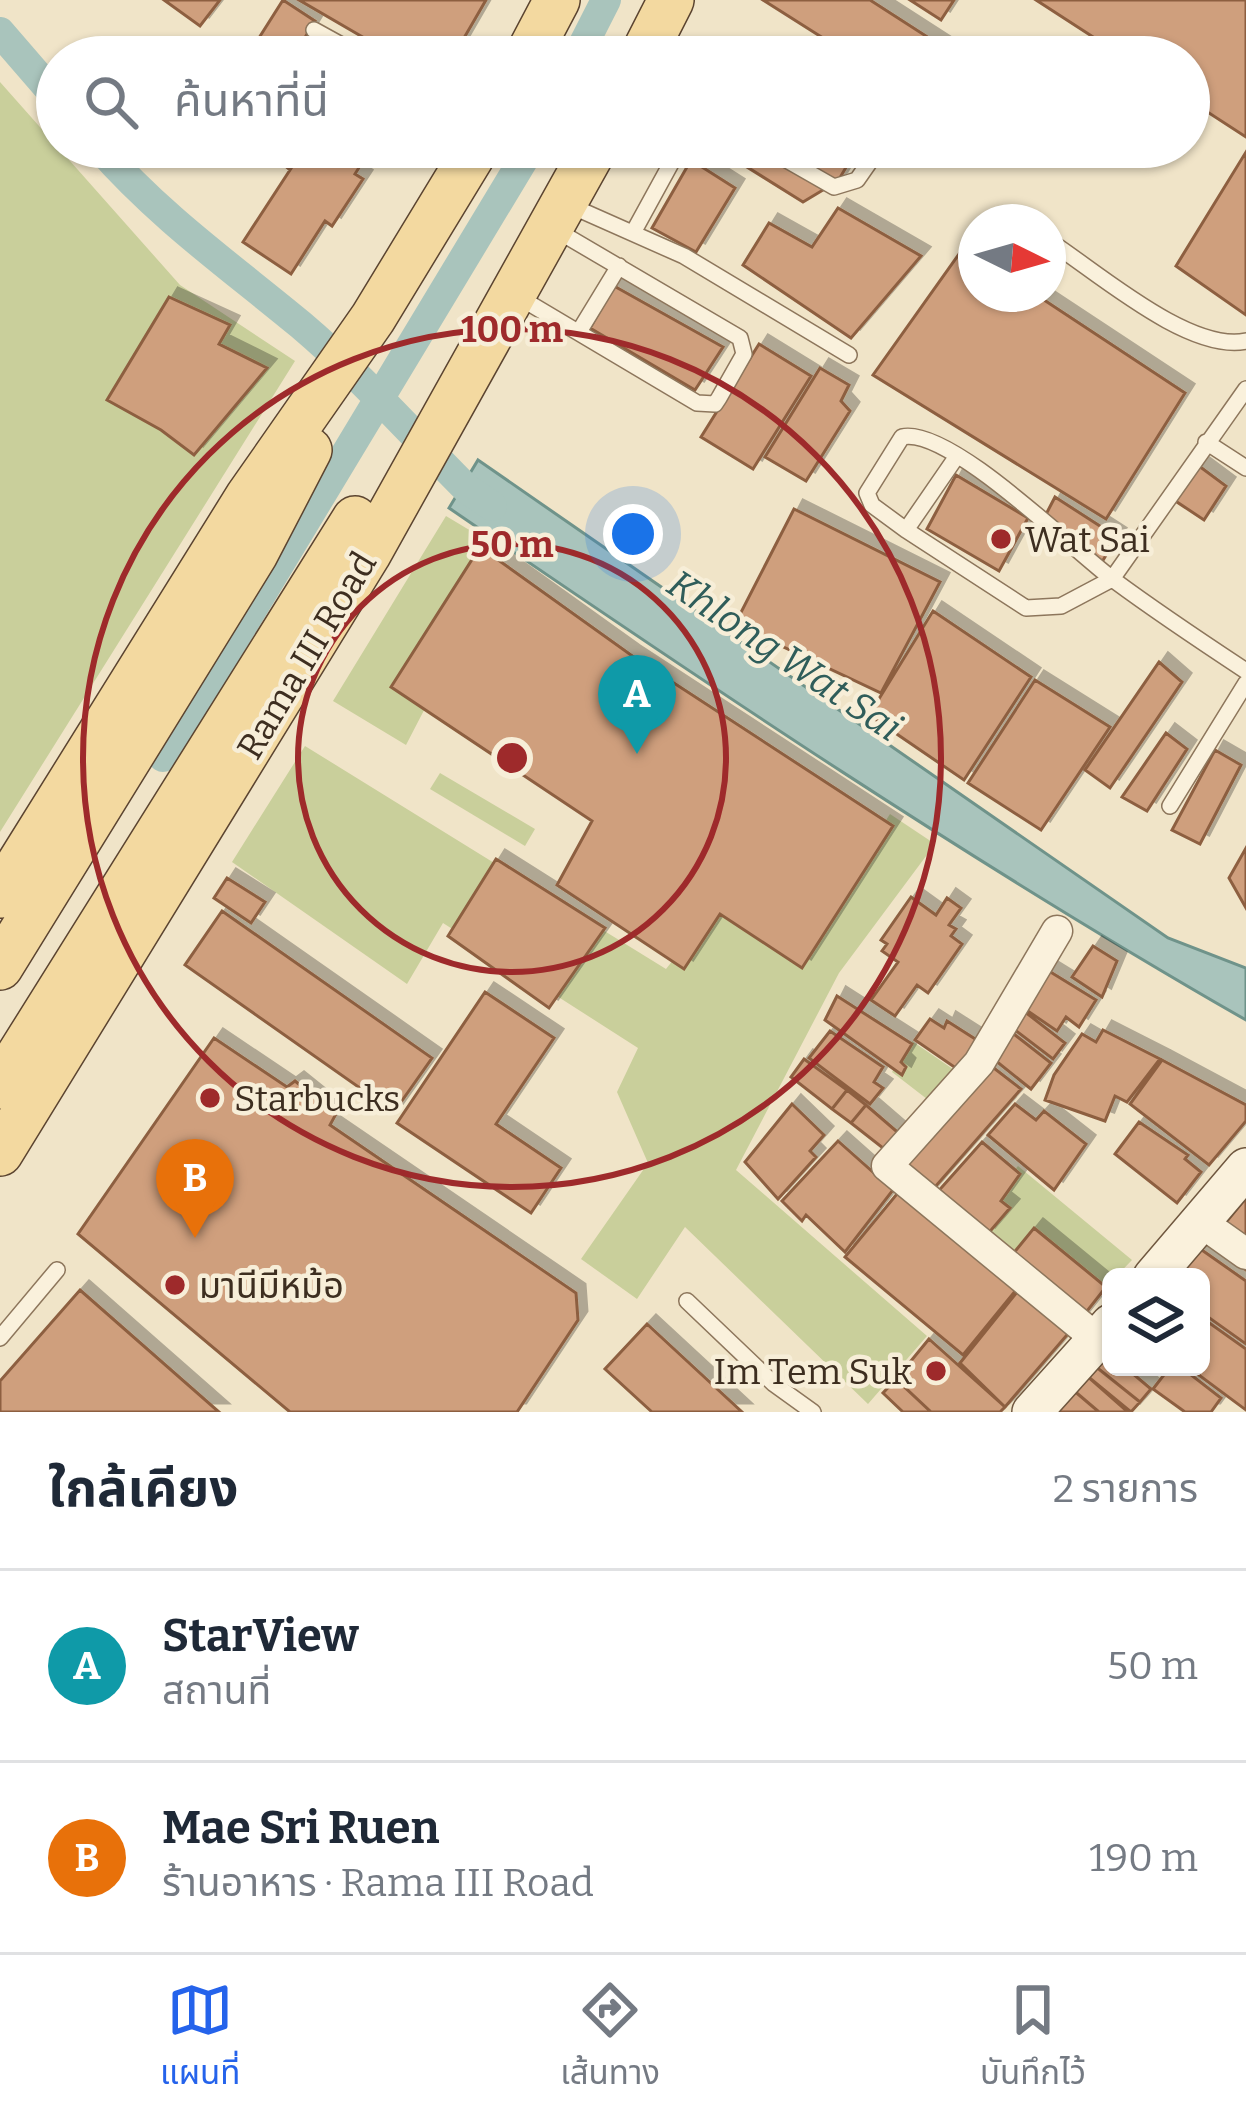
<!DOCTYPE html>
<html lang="th">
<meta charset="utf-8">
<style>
:root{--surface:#fff;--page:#f2f2f3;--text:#1f2937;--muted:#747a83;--line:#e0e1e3;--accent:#2563eb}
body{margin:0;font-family:Bitter,"Noto Sans Thai",serif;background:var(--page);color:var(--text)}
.controls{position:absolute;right:36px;bottom:36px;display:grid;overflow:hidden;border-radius:18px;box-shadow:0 3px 9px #0004}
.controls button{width:108px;height:108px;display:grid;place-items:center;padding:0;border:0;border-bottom:3px solid var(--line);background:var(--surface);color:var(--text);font:60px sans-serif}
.compass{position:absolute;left:958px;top:204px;width:108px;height:108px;border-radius:50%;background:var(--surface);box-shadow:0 3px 9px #0004;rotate:95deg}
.you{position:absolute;left:633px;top:534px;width:42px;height:42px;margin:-30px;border:9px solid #fff;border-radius:50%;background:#1a73e8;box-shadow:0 0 0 18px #1a73e833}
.badge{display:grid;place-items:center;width:78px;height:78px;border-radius:50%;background:var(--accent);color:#fff;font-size:39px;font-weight:700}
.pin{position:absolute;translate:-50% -99px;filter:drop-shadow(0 3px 6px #0008)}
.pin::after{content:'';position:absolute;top:63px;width:42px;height:36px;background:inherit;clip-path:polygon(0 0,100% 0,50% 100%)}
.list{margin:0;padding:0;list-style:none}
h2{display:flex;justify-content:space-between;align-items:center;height:156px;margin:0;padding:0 48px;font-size:51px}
h2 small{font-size:39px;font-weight:400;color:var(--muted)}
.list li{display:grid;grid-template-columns:78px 1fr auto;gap:36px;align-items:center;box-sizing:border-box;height:192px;padding:0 48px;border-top:3px solid var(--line)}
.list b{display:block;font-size:45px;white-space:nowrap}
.list p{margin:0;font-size:39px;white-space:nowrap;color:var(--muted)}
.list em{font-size:39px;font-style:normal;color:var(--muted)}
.icon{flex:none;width:66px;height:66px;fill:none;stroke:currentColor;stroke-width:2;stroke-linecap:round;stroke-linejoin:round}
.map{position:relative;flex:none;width:1246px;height:1412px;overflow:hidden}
.search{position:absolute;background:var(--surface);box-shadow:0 3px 9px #0004;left:36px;right:36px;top:36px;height:132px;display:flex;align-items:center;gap:30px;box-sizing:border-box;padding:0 42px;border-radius:66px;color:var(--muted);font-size:45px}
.sheet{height:540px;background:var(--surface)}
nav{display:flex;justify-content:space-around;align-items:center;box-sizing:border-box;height:168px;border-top:3px solid var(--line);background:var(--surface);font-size:33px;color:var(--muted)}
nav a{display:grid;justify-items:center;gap:6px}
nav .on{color:var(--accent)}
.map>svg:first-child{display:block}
.green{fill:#c9cf9b}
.water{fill:#a9c4bc;stroke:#6f938a;stroke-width:3}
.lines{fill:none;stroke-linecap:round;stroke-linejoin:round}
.canal{stroke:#a9c4bc;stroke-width:30}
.building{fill:#cf9f7d;stroke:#8d5f41;stroke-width:3;filter:url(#shadow)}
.lane-casing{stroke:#8d765c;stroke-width:18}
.street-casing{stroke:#8d765c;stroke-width:33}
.secondary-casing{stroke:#6f573f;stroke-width:42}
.primary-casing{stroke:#5b4430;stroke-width:48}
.lane{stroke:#faf1dc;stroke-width:15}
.street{stroke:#faf1dc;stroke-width:30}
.secondary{stroke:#faf1dc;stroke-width:39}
.primary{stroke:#f3d9a0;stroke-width:45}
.ring{fill:none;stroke:#9e2a2b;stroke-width:6}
.poi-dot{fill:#9e2a2b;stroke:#f7eed8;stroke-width:4.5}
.labels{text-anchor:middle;stroke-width:9;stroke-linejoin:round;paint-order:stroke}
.poi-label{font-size:36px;fill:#3d2e20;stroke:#f7eed8;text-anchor:start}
.street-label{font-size:36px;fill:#3d2e20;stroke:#f7eed8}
.water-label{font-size:39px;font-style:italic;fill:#2f5d5a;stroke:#f7eed8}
.centre{fill:#9e2a2b;stroke:#f7eed8;stroke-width:6}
.ring-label{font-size:36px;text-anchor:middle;font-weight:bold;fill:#9e2a2b;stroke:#f7eed8;stroke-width:9;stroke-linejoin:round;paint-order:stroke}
</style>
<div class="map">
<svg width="1246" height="1412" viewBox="0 0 1246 1412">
<defs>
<filter id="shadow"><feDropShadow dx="9" dy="-9" stdDeviation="0" flood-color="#0004"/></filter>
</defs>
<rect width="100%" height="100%" fill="#f0e4c8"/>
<path class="green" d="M0,82l180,203 115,76 -295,471z
M446,516l60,36 -100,193 -73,-44z
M305,746l361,223 52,-66 83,48 89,-137 45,30 -96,129 -103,197 191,166 -59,68 -183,-177 -48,72 -56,-40 67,-96 -31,-71 21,-44 -195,-125 -36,61 -175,-122z
M440,773l95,56 -10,17 -95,-57z
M912,1041l51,35 -27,30 -44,-34z
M1018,1166l114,94 -26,27 -72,-59 -26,32 -40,-32z"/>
<path class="water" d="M478,460l690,478 78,30v52c-274,-157 -537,-334 -797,-512z"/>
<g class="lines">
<path class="canal" d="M0,32l57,66
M577,57l29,-57
M99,147c61,70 132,120 202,178 59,50 112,110 166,164l25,17
M163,757l368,-610"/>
</g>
<path class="building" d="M164,0h56l-20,26z
M283,0l32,21 -22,36h-12l-24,-16z
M299,0h187l-33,57h-56z
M763,0h107l87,56 -104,1z
M910,0h44l-13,20z
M1036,0h210v137l-57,-37v-43h-65z
M263,147h41l-14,23z
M305,147h67l-17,27 8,5 -31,47 -7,-5 -34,53 -48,-32z
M715,147h143l-20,34 -35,21z
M1246,152v163l-70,-49z
M691,160l44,28 -39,64 -44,-24z
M838,208l83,48 -70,82 -108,-73 26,-42 43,24z
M964,247l12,8v39h59l150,99 -79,126 -233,-144z
M614,286l109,61 -28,43 -105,-62z
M169,297l61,28 -11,19 48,24 -73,87 -33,-25 -54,-30z
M759,344l52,32 -58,93 -52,-32z
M820,368l29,17 -8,16 9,10 -44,70 -41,-24z
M1199,466l27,20 -22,34 -30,-20z
M956,475l72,43 -29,53 -72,-42z
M1055,497l62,40 -15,25 -60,-40z
M794,509l146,73 -59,111 -146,-69z
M480,547l151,108 262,171 -91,142 -82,-54 -36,55 -127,-84 35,-64 -201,-134z
M933,611l98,66 -67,103 -95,-65z
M1159,662l23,20 -72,106 -25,-18z
M1035,680l75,47 -69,103 -73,-47z
M1166,733l21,16 -40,62 -25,-14z
M1215,750l26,15 -41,79 -28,-14z
M1246,848v60l-17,-30z
M496,859l109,69 -56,80 -101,-72z
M227,878l38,24 -14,21 -37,-25z
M911,897l25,18 11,-17 14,10 -12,17 7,4 -5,7 11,8 -34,49 -11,-8 -22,31 -24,-16 27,-38 -16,-11 5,-7 -6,-4z
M222,911l210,147 -38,54 -209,-147z
M1093,946l24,15 -15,36 -30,-20z
M1044,968l52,32 -17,27 -13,-10 -9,14 -38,-26z
M485,992l69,46 -58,86 65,44 -30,45 -134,-90z
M837,996l75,48 -11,18 5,5 -4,8 -77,-55z
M1020,1008l45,35 -12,16 -46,-35z
M930,1019l14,9 3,-7 36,23 -20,29 -48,-33z
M1103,1030l57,29 -33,43 -12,-6 -10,25 -60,-21 9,-25 28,-41 14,8z
M830,1031l53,36 -9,15 9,6 -13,16 -61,-46z
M1010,1031l41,32 -20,26 -40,-32z
M214,1038l73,49 8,-6 41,33 -6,11 246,168 2,27 -61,92h-227l-212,-178z
M804,1059l43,31 -15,19 -41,-32z
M1162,1060l84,45v16l-37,44 -79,-61z
M986,1062l35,27 -93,106 -30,-35z
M847,1090l19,15 -15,18 -19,-14z
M792,1104l32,31 -14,16 6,6 -38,42 -33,-37z
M1015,1104l21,16 8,-9 42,33 -32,46 -66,-55z
M866,1105l36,31 -14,16 -37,-29z
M1139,1122l49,33 -3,4 16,13 -24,31 -62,-49z
M838,1141l55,49 -48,62 -39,-37 -4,6 -20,-20z
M982,1142l38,32 -19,27 9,7 -24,28 -52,-40z
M901,1189l120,95 -58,71 -118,-98z
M1246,1198v72l-37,-27z
M1034,1228l72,59 -26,33 -72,-60z
M1199,1248l47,33v63l-45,-32v-35h-26z
M1022,1286l51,42 -68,79 -45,-44z
M80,1290l139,122h-219v-31z
M1201,1317l45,32v61l-58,-43h13z
M647,1324l95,88h-90l-47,-43z
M929,1339l76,68 -5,5h-69l-35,-33z
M1108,1352l3,15h14l26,22 -11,13 -45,-36z
M1095,1366l45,36 -9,10 -45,-37z
M1170,1367h11l40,31 -10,14h-26l-32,-23z
M1086,1375l42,37h-29l-27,-23z
M896,1379l35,33h-28l-20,-19z
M1072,1389l27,23h-42z"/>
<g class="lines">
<g class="lane-casing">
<path id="lane" d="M314,30l49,27
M764,147l70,40 23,-7 23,-33
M569,205l115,51 165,99
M1019,220l2,2
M634,231l46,-84
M1048,240c48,31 141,113 198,101
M517,296l180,107 18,1 4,-6 25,-44 -4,-16 -184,-108
M580,330l39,-64
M1246,389l-134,190 -51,27 -35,2 -120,-78 -34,-25 -5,-12 35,-56c47,-11 172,114 213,144 42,31 87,61 131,90
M1206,442l40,26
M906,530l51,-74
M1170,806l76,-123
M687,1301l87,83 39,28
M0,1338l57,-68"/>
</g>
<g class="street-casing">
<path id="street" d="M1057,931l-78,132 -92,103 210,173
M1201,1222l45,32"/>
</g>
<g class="secondary-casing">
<path id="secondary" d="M1153,1277l93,-109
M1032,1412l79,-88"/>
</g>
<g class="primary-casing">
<path id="primary" d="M527,57l30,-57
M642,57l29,-57
M0,895l248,-398 125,-179 104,-171
M0,967l255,-413 54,-104
M0,1086l355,-567
M0,1153l368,-599 227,-407"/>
</g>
<use href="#lane" class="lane"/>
<use href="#street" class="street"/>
<use href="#secondary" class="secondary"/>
<use href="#primary" class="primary"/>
</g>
<g class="ring">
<circle cx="512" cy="758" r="214"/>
<circle cx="512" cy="758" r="429"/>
</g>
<g class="poi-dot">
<circle cx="1001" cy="539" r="12"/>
<circle cx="210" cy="1098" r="12"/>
<circle cx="175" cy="1285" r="12"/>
<circle cx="936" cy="1371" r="12"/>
</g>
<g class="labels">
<g class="poi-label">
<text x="1025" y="552">Wat Sai</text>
<text x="234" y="1111">Starbucks</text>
<text x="199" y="1298">มานีมีหม้อ</text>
<text x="912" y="1384" text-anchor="end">Im Tem Suk</text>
</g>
<g class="street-label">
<text transform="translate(306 655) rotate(-59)" y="13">Rama III Road</text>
</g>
<g class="water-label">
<text transform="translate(785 655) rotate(34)" y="14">Khlong Wat Sai</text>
</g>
</g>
<circle cx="512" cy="758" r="18" class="centre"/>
<g class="ring-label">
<text x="512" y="342">100 m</text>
<text x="512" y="557">50 m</text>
</g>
</svg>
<div class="controls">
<button><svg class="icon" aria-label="layers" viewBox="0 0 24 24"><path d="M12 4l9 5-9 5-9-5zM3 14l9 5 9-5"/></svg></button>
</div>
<svg class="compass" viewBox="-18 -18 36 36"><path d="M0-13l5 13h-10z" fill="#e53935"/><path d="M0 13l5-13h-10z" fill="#747a83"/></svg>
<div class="you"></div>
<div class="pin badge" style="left:637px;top:754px;background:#0f9aa8">A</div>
<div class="pin badge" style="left:195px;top:1238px;background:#e8710a">B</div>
<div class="search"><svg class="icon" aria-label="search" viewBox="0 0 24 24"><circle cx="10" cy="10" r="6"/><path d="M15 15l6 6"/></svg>ค้นหาที่นี่</div>
</div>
<section class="sheet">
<h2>ใกล้เคียง<small>2 รายการ</small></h2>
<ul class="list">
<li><span class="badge" style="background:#0f9aa8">A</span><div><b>StarView</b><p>สถานที่</p></div><em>50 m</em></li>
<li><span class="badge" style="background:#e8710a">B</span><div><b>Mae Sri Ruen</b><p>ร้านอาหาร · Rama III Road</p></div><em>190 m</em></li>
</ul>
</section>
<nav>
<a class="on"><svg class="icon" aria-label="map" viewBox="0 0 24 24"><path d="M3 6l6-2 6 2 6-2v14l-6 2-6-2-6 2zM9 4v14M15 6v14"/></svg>แผนที่</a>
<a><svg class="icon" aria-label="directions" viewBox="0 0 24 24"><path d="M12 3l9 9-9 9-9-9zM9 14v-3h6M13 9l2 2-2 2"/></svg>เส้นทาง</a>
<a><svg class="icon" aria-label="saved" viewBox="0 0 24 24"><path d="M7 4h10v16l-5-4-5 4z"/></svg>บันทึกไว้</a>
</nav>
